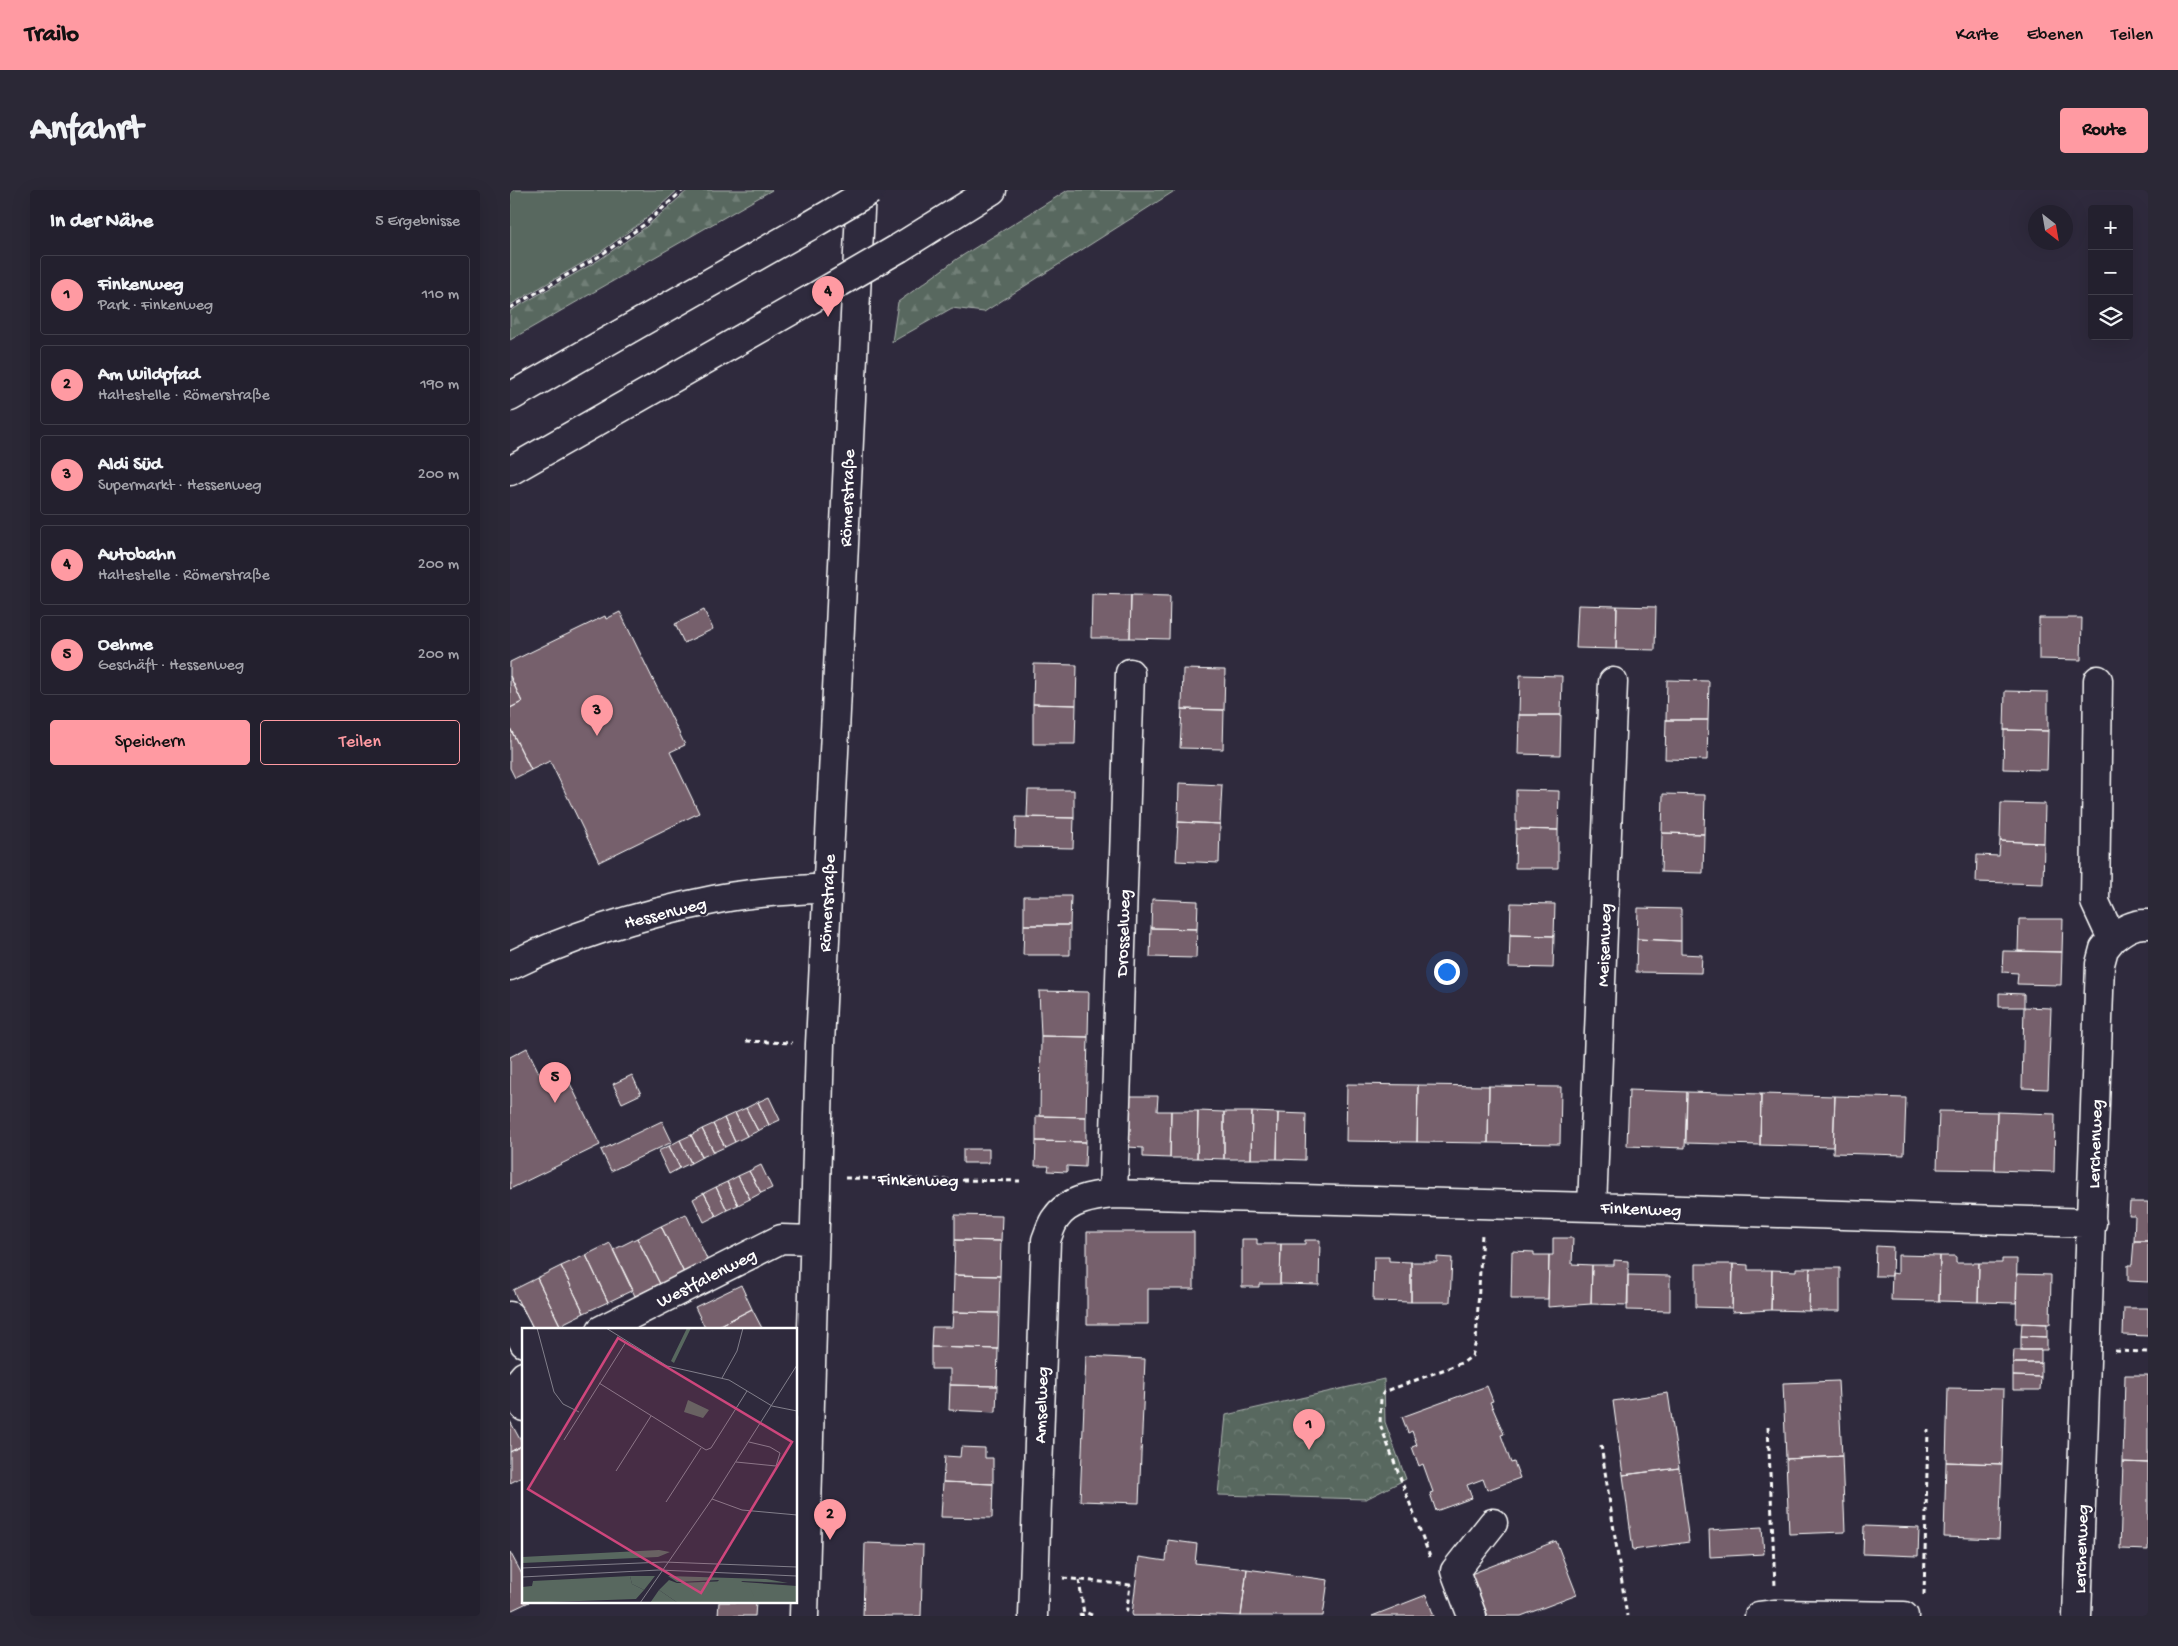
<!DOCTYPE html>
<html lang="de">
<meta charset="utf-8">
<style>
:root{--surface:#23202e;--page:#2b2836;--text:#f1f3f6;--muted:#a3a3aa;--line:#403e4a;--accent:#ff9aa2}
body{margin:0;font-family:"Gochi Hand",sans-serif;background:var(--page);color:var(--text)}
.controls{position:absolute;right:15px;top:15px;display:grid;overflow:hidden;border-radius:5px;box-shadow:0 5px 20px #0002}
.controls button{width:45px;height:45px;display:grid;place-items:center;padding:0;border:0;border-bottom:1px solid var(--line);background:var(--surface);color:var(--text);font:25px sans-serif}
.compass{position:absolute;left:1518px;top:15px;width:45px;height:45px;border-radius:50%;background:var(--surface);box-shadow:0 5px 20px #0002;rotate:149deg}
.you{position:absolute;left:936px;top:781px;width:18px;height:18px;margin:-12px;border:4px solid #fff;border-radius:50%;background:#1a73e8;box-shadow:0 0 0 8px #1a73e833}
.badge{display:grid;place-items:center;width:32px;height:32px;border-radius:50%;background:var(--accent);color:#111;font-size:16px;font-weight:700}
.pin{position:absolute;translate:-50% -41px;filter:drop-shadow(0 1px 2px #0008)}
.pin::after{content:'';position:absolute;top:26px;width:18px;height:15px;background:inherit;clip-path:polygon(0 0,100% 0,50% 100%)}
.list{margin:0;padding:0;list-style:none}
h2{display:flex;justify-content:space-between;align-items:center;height:65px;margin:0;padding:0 20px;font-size:21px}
h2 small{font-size:16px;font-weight:400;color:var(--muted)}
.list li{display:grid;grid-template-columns:32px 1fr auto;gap:15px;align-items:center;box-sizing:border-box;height:80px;margin:0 10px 10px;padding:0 10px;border:1px solid var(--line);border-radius:5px}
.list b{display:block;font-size:19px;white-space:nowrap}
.list p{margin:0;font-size:16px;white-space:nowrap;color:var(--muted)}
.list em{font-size:16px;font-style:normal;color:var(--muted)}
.actions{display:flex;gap:10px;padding:15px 20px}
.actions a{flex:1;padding:11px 0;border:1px solid var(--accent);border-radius:5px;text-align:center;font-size:18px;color:var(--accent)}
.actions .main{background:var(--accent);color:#111}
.icon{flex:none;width:28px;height:28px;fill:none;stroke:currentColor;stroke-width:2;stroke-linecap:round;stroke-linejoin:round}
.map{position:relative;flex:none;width:1638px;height:1426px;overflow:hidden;border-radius:5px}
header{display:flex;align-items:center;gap:30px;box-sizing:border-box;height:70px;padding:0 25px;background:var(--accent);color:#111}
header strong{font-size:24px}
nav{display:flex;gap:28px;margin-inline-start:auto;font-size:18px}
.intro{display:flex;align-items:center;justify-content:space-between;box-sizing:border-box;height:120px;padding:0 30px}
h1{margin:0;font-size:35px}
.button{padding:12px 22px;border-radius:5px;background:var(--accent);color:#111;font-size:18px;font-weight:700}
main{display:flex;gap:30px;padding:0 30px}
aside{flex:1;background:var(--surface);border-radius:5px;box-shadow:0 5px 20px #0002}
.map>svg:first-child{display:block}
.grass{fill:#58685f;stroke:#acb4af}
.forest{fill:url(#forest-firs);stroke:#acb4af}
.park{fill:url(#park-crowns);stroke:#acb4af}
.building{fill:#76616c;stroke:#fff}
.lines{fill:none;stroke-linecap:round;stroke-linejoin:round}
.minor-casing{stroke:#fff;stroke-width:31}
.highway-casing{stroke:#fff;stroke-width:31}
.path{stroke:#fff;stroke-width:3;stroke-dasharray:5 4;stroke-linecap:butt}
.minor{stroke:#2f2a3d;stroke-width:28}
.highway{stroke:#2f2a3d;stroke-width:28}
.highway-bridge-casing{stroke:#fff;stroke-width:31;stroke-linecap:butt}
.highway-bridge{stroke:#2f2a3d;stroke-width:28}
.labels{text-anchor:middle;stroke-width:4.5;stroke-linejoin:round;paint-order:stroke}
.street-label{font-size:18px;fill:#fff;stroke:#2f2a3d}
.inset-road{fill:none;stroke:#827f8b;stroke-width:1}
.view{fill:#ce467c;fill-opacity:0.15;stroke:#ce467c;stroke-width:2.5}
.inset-edge{fill:none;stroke:#fff;stroke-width:2.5}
</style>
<header>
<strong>Trailo</strong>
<nav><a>Karte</a><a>Ebenen</a><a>Teilen</a></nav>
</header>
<div class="intro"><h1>Anfahrt</h1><a class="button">Route</a></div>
<main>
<aside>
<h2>In der Nähe<small>5 Ergebnisse</small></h2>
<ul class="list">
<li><span class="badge">1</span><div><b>Finkenweg</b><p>Park · Finkenweg</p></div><em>110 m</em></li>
<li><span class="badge">2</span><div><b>Am Wildpfad</b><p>Haltestelle · Römerstraße</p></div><em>190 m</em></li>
<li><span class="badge">3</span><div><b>Aldi Süd</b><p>Supermarkt · Hessenweg</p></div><em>200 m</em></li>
<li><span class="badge">4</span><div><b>Autobahn</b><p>Haltestelle · Römerstraße</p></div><em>200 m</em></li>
<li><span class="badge">5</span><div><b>Oehme</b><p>Geschäft · Hessenweg</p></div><em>200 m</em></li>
</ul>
<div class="actions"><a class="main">Speichern</a><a>Teilen</a></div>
</aside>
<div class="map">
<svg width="1638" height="1426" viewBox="0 0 1638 1426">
<defs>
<pattern id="forest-firs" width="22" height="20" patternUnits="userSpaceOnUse" patternTransform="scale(1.25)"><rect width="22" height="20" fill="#58685f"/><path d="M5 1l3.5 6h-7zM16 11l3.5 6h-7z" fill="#717f77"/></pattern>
<pattern id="park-crowns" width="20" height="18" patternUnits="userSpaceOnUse" patternTransform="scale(1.25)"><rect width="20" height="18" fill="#58685f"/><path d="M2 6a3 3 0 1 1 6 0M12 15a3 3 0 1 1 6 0" fill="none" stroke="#717f77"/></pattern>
</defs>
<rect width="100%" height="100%" fill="#2f2a3d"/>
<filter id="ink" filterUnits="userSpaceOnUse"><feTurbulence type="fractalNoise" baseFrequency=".02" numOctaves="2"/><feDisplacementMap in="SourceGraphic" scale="10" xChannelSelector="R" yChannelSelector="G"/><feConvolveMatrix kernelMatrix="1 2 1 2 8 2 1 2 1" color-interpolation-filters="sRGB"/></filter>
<g filter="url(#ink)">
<path class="grass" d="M0,0h168l-35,31 -45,33 -88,51z"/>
<path class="forest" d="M178,0h84l-262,150v-29l89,-51 47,-33z
M558,0h108l-192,122 -32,-4 -60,34 6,-40 59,-43z"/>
<path class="park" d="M874,1189l1,43 21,57 -40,20 -148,-4 8,-80z"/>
<path class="building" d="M582,404l39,1 -1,43h-39z
M621,405l39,1 -1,43 -39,-1z
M1068,415l39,1 -1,43 -40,-1z
M1107,416l39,1 -1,43 -39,-1z
M194,420l9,19 -29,14 -9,-19z
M110,422l65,133 -15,7 29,61 -100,49 -49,-101 -19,9 -21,-42v-20l12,-6 -12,-26v-14l95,-46 1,3z
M1529,428h43l-1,42 -42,-1z
M524,474l43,1 -1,40 -43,-1z
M673,479l42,1 -1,40 -42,-1z
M1010,485l42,1 -1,39h-42z
M0,486l12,26 -12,6z
M1157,490l42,1 -1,39h-42z
M1495,501l43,1v39l-44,-1z
M523,514l43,1 -1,39h-42z
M672,519l42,1 -1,39 -43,-1z
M1009,525h42l-1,40 -42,-1z
M1156,530h42l-1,40 -42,-1z
M0,538l21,42 -16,8 -5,-10z
M1494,540l44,1 -1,39 -44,-1z
M669,593l43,2 -2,39 -42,-2z
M518,600h46v28l-47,-1z
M1006,600l43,1 -1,39 -42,-1z
M1153,604l42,1 -1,39 -42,-1z
M1491,613l44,1 -1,39 -44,-2z
M506,627l58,1 -1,30 -58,-1z
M668,632l42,2 -1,39 -43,-2z
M1006,639l42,1v38h-43z
M1152,643l42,1 -1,39 -42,-1z
M1490,651l44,2 -1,41 -67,-2 1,-27 22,1z
M514,706h47l-1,29h-46z
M642,709l46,2 -1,28 -46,-1z
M1001,713l44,1 -1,32 -44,-1z
M1128,718l43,1v32l-44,-2z
M1509,729h44l-1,33 -44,-1z
M514,735h46v30h-47z
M641,738l46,1 -1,29 -46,-1z
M1000,745l44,1 -1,32 -44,-1z
M1127,749l44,2v13l21,1 -1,18 -65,-1z
M1493,761l59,1 -1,33 -44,-1 1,-11 -16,-1z
M529,801l50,1 -1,45 -47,-1z
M1489,803l25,1v13h-25z
M1514,817l27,1 -3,81 -26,-1z
M531,846l47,1 -2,80 -46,-1z
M17,858l14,29 21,-10 38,78 -90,44v-132z
M122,885l9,19 -19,9 -9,-19z
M837,894l71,1 -1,57 -71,-1z
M908,895l71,1 -1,57 -71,-1z
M979,896l72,1 -1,57 -72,-1z
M1119,900l58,2 -2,56 -58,-2z
M1177,902l74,2 -1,51 -74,-2z
M1251,904l74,2 -2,51 -73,-2z
M619,906h29l-1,15h14l-1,47 -27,-1v-9l-15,-1z
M1325,906l71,2 -2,57 -71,-2z
M259,907l11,23 -11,5 -11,-23z
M248,912l11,23 -11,6 -12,-23z
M236,918l12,23 -11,5 -12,-23z
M661,921h27l-1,47h-27z
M688,921l26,1v47l-27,-1z
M1429,921l58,1 -2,58 -58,-1z
M714,922h28l-1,47h-27z
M742,922l26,1 -1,46h-26z
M1487,922l58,2 -1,58 -59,-2z
M225,923l12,23 -12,6 -11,-24z
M768,923l28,1 -1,46 -28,-1z
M526,926l50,1v25l-50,-1z
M214,928l11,24 -10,5 -12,-23z
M152,931l10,21 -61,29 -10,-21z
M203,934l12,23 -11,5 -12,-23z
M192,939l12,23 -12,5 -11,-22z
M181,945l11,22 -11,6 -11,-23z
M170,950l11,23 -11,5 -11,-22z
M526,951l50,1 -1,25 -18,-1v6l-19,-1 1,-5h-14z
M159,956l11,22 -11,6 -11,-23z
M453,959h26v14h-26z
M251,975l11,23 -11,5 -12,-22z
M239,981l12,22 -11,6 -12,-23z
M228,986l12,23 -12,6 -11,-23z
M217,992l11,23 -11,5 -11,-23z
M206,997l11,23 -11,6 -12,-23z
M194,1003l12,23 -12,6 -11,-23z
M1620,1012h18v39h-14l1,-25h-6z
M176,1024l22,47 -24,12 -23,-47z
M445,1025l47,1 -1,25 -46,-1z
M151,1036l23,47 -24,11 -23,-46z
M577,1042h107v57h-46v35h-61z
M127,1048l23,46 -25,12 -22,-46z
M1043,1048h20l-1,26 20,1 -1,39 -43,3 1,-52h4z
M732,1049h15v5h24l-1,40h-21v3h-17z
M445,1050l46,1 -1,35 -46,-1z
M795,1050h15l-1,45 -39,-1 1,-40h24z
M1624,1051h14v41l-20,-1v-16h4z
M100,1053l23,47 -25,12 -22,-47z
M1366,1056l17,1 -1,29h-17z
M1002,1061l22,1v3h15l-1,44h-37z
M76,1065l22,47 -24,11 -23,-47z
M1388,1065l42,1 -1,45 -48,-1 1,-27 6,1z
M1430,1066h16v7h23l-1,39 -39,-1z
M864,1067h15v4l22,1v40l-38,-1z
M927,1067l15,1 -2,44h-39v-40h26z
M1492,1069h15l-1,44 -38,-1 1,-39h23z
M1104,1070l14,1v44l-37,-1 1,-39h22z
M1186,1074h37l-1,44 -36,-1z
M1223,1074l15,1v5h24l-1,40 -39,2z
M51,1076l23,47 -24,12 -23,-47z
M1286,1078h14l-1,43 -38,-1 1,-40 24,1z
M1300,1078h30v43h-31z
M1507,1084l34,1 -1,49 -34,-1z
M444,1085l46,1 -1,37 -46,-1z
M1118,1085l42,1v35l-43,-1z
M27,1088l23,47 -9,5h-19l-19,-40z
M231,1095l11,24 -41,21h-5l-11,-23z
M1614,1118h24v28l-25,-1z
M242,1119l11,21h-52z
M443,1122l46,1 -1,36 -67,-2 1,-20h20z
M1512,1133l25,1v13l-26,-1z
M1511,1146l26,1v13h-26z
M421,1157l67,2 -1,37 -47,-1v-16h-19z
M1504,1160h27v13h-28z
M576,1166l59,3 -6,144 -59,-2z
M1503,1173h28v14l-28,-1z
M1615,1185h23v88l-25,-1z
M1503,1186l28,1 -1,13h-27z
M1328,1191l4,75 -56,3 -3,-76z
M440,1195l47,1 -1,26 -47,-2z
M977,1196l6,15 -3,1 14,32 -3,1 10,28 3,-1 6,16 -33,12 -4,-11 -16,6 5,13 -36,13 -6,-18 3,-1 -10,-28 -4,2 -7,-19 5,-2 -5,-14 -4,2 -6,-16z
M1438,1198l56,1 -2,75 -56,-2z
M1158,1203l11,75 -56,7 -10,-74z
M0,1231l13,24 -13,7z
M13,1255l1,31 -14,7v-31z
M451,1257l24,1v10h8v26l-50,-2 2,-26 15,1z
M1332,1266l3,76 -56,2 -3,-75z
M1436,1272l56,2 -3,75 -55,-2z
M1613,1272l25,1v87l-28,-1z
M1169,1278l10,74 -56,8 -10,-75z
M433,1292l50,2 -1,34 -51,-1z
M1354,1336l55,2 -1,28 -55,-2z
M1252,1337l2,27 -54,3 -1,-27z
M658,1350l29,4 -2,19 52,6 -6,47 -54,-2v2h-54l-1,-2 7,-57 27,4z
M1046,1351l21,54 -56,21h-33l-17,-42z
M355,1353l58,2 -2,71h-58z
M0,1362l14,26v24h5l-19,9z
M737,1379l81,11 -5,36h-82z
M916,1405l8,21h-62z
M209,1412h37l-1,14h-37z"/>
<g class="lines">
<g class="minor-casing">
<path id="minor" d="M1602,749c11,-9 21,-16 36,-15
M0,776c64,-32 133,-52 203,-66 37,-8 76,-9 114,-12
M603,1004l17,-521
M1082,1017l21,-525
M0,1126l14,27
M91,1140l180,-91 33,1
M14,1186l-5,6 1,16 4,9
M294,1426l16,-572 41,-854
M523,1426l13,-376c3,-7 5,-16 10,-22 12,-18 37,-22 57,-24l479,13 500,16
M962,1426l-17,-45 38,-48
M1249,1426l17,-2 128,2
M1567,1426l23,-652 4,-15 8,-10 -17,-37 3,-222"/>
</g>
<g class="highway-casing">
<path id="highway" d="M389,58l93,-58
M0,207l301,-172
M0,281l303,-173"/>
</g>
<path class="path" d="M0,118l88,-51 47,-33 38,-34
M236,851l46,2
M335,988l175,3
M1605,1161l33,1
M1258,1237l7,159
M1091,1255l26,171
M920,1367l-50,-133 1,-27 3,-5 80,-30 8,-6 4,-14 6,-108
M553,1388l67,7 -4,31
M569,1390l5,34
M1414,1405l4,-165
M569,1426l8,-3 7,3"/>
<use href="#minor" class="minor"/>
<use href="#highway" class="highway"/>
<g class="highway-bridge-casing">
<path id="highway-bridge" d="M301,35l60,-35
M303,108l86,-50"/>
</g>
<use href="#highway-bridge" class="highway-bridge"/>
</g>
</g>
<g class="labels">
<g class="street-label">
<text transform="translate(336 308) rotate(-88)" y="6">Römerstraße</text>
<text transform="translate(316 713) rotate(-87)" y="6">Römerstraße</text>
<text transform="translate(155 722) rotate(-14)" y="6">Hessenweg</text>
<text transform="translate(612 743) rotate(-88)" y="6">Drosselweg</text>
<text transform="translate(1093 755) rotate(-88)" y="6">Meisenweg</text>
<text transform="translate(1584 954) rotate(-88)" y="6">Lerchenweg</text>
<text transform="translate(408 989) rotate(1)" y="6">Finkenweg</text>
<text transform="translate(1131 1018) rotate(2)" y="6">Finkenweg</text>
<text transform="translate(196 1087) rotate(-27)" y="6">Westfalenweg</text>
<text transform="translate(530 1215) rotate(-88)" y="6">Amselweg</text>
<text transform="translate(1570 1359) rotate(-88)" y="6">Lerchenweg</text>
</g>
</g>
<g transform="translate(12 1138)">
<rect width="275" height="275" fill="#2f2a3d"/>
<path d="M165,0h4l-17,35 -3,-2zM108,248l2,8 12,6 -8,9 -114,4v-16l10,-1 1,-5zM147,252l8,3 51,-2 69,5v17h-119l-19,-13z" fill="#58685f"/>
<path d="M137,222l11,2 -12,5 -136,6v-6zM108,248h25l-11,14 -12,-6zM146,248l98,3 22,4 -47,-2 8,5 5,10 -4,4 -51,3 20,-23 -42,2z" fill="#58685f"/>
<path d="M166,72l21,10 -6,8 -19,-6zM137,262l19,13h-28z" fill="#58685f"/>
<path class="inset-road" d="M15,0l17,64 9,12 16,8M84,0l61,38 62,14 43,26 25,5M200,50l15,-27 6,-23M77,55l107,67 5,-2 36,-57M42,112l62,-98M214,134l40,4 4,-13 -10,-6 -21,-5M94,143l35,-55M190,171l30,11 55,5M144,174l35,-54M0,240l142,-6 133,5M0,249l137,-7 138,6M118,275l72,-104 85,-134"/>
<path class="view" d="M96,10l174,104 -91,151 -173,-104z"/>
<rect width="275" height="275" class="inset-edge"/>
</g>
</svg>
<div class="controls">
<button>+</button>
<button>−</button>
<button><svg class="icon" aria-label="layers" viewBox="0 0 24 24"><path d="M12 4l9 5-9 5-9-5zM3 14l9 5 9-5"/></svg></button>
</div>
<svg class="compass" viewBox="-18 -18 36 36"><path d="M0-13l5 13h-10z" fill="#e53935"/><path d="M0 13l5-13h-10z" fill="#a3a3aa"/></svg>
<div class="you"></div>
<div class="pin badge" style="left:799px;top:1260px">1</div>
<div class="pin badge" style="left:320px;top:1350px">2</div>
<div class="pin badge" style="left:87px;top:546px">3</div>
<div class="pin badge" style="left:318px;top:127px">4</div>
<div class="pin badge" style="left:45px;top:913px">5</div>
</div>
</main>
